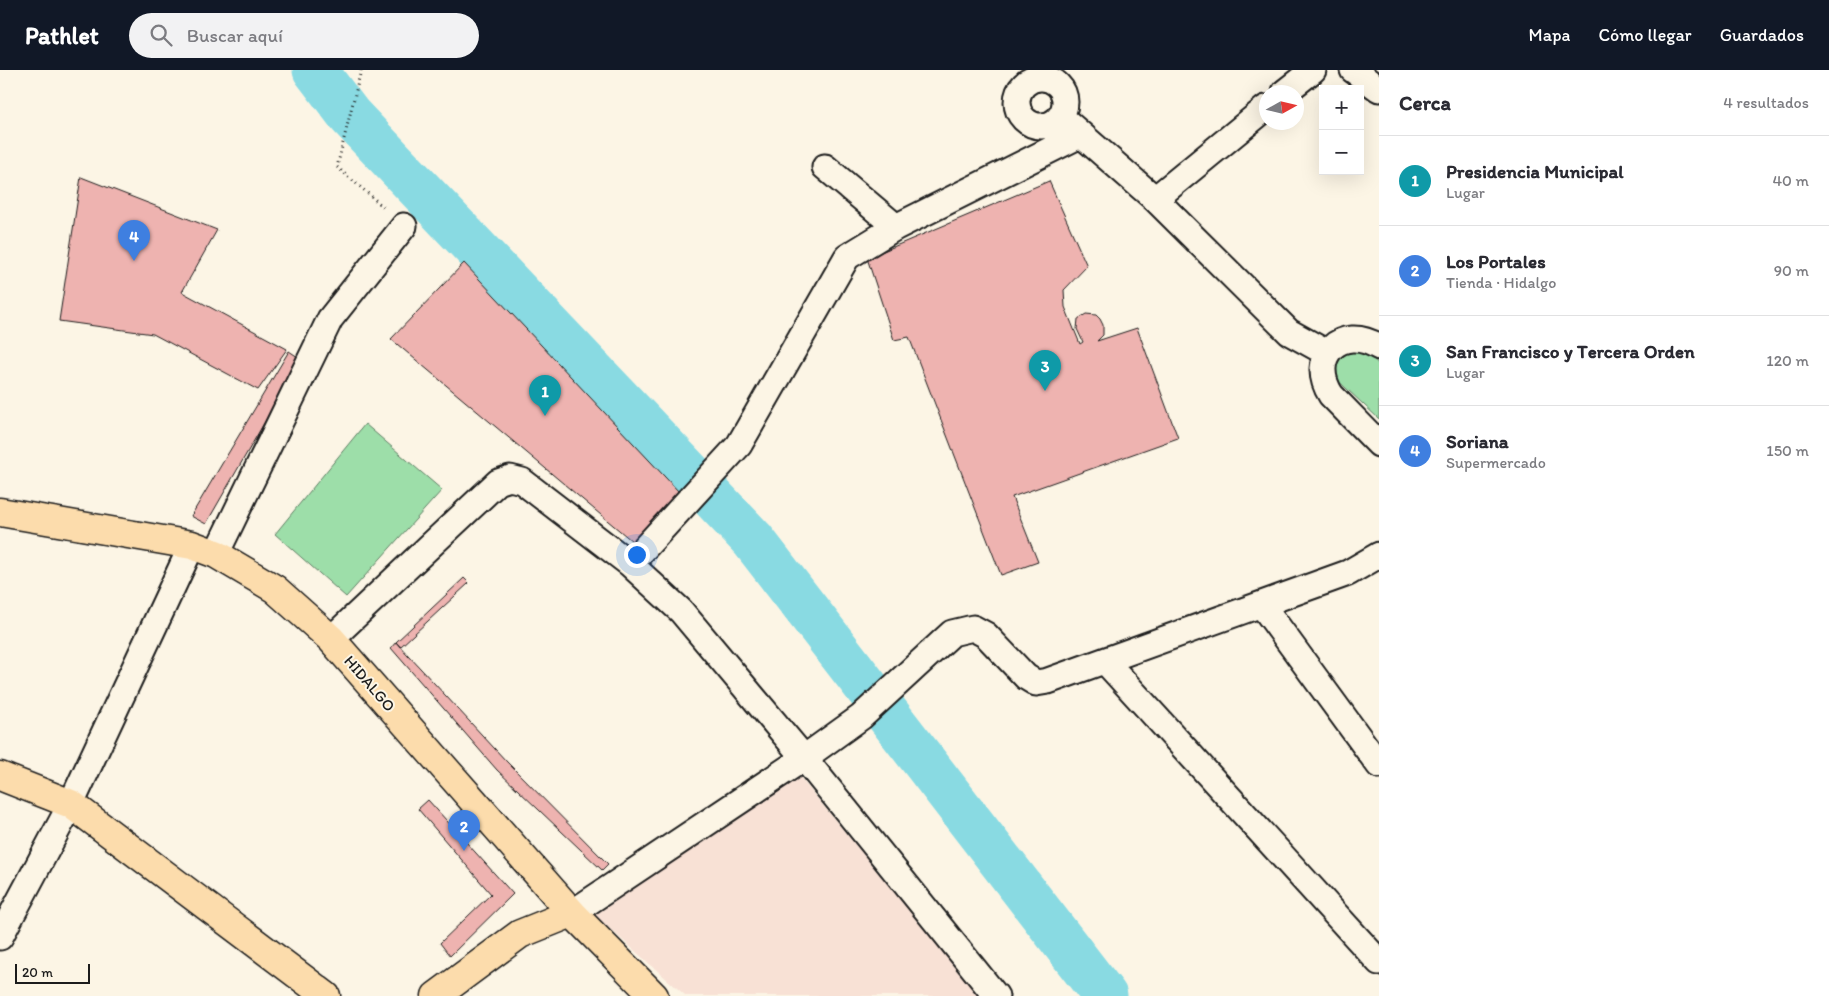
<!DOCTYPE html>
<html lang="es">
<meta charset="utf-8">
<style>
:root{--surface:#fff;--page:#f2f2f3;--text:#2b2b33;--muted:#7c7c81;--line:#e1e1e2;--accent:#111827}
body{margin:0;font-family:Itim,sans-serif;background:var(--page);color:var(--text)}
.controls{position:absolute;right:15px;top:15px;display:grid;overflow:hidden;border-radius:0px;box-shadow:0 5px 20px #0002}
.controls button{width:45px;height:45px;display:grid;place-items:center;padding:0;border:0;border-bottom:1px solid var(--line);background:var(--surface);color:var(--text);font:25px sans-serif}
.compass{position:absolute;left:1259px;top:15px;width:45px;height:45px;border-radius:50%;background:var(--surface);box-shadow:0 5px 20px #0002;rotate:82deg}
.scale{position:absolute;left:15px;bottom:12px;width:75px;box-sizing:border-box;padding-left:5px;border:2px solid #1c1c1c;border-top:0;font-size:14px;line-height:18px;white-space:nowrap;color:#1c1c1c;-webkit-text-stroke:4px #fcf5e5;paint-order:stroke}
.you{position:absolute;left:636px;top:484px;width:18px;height:18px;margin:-12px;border:4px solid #fff;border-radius:50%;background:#1a73e8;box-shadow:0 0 0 8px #1a73e833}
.badge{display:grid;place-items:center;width:32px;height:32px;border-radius:50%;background:var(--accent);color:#fff;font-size:16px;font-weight:700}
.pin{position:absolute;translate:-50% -41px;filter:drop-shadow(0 1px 2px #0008)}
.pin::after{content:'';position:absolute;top:26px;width:18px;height:15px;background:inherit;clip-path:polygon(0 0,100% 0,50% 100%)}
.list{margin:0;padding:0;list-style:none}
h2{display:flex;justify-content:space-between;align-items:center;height:65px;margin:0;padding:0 20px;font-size:21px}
h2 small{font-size:16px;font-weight:400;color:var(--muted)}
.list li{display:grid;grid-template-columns:32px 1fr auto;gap:15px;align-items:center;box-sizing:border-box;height:90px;padding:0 20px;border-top:1px solid var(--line)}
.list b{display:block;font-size:19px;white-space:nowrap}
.list p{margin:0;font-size:16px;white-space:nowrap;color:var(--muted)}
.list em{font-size:16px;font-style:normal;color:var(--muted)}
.icon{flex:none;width:28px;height:28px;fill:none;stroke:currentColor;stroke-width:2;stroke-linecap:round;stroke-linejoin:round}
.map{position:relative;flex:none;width:1379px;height:926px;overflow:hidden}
header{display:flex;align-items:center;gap:30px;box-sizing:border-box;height:70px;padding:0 25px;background:var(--accent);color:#fff}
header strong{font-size:24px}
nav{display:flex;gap:28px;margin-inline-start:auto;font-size:18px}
.search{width:350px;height:45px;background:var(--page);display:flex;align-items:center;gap:12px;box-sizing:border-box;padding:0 18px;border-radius:28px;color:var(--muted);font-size:19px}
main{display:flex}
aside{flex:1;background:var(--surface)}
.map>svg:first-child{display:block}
.built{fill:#f8e1d5}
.green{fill:#9ddea9;stroke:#5c7d62}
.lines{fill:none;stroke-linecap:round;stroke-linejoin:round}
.river{stroke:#89dae2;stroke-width:45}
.building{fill:#eeb3b0;stroke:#1c1c1c}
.minor-casing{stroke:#1c1c1c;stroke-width:29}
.major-casing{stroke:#1c1c1c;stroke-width:31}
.path{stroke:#1c1c1c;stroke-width:3;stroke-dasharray:1 4;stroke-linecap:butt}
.minor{stroke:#fcf5e5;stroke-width:25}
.major{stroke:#fcdcac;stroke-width:28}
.labels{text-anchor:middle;stroke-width:4;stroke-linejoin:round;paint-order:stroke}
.street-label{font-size:16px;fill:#1c1c1c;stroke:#fcf5e5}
</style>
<header>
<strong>Pathlet</strong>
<div class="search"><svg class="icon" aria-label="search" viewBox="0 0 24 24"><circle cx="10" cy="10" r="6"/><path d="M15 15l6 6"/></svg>Buscar aquí</div>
<nav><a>Mapa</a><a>Cómo llegar</a><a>Guardados</a></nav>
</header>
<main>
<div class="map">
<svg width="1379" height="926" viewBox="0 0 1379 926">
<rect width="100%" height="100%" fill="#fcf5e5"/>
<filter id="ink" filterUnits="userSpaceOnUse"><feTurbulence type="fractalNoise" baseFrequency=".02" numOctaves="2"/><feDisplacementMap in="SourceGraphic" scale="10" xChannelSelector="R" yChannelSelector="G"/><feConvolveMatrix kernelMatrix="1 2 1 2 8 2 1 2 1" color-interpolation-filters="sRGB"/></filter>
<g filter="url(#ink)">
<path class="built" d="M798,705l183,221h-295l-93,-82z"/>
<path class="green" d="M1353,280h13l13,15v54l-47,-44 5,-18z
M365,354l77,66 -96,107 -71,-63z"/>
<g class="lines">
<path class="river" d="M315,0l35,46 403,424 352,456"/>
</g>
<path class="building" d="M81,107l136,53 -35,62 105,57 -29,41 -105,-56 -94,-13z
M1049,111l38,85 -23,24 1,17 15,37 3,-2 -6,-13 1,-10 8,-5 10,1 4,4 3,6v10l-6,6 40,-13 41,110 -166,59 26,65 -37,13 -92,-238 -15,3 -27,-82z
M464,193l216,230 -48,48 -241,-202z
M289,281l12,8 -95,165 -15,-8z
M464,508l5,5 -69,64 -4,-5z
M396,572l111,120 101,102 -6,6 -105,-100 -106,-122z
M428,730l85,94 -63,62 -10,-13 51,-49 -73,-85z"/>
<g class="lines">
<g class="minor-casing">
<path id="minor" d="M1353,0l26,19
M1017 32a24 24 0 1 1 48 0a24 24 0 1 1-48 0Z
M1285,22l28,-22
M1061,47l94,82 134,133 38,21
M825,97l71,60
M1155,129l111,-91
M1379,277c-38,-24 -72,10 -48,48l48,49
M216,484l114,-235 74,-93
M630,494l109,-119 108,-188 49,-30 184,-92
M1262,535l117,160
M331,569l167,-157 12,-4 12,3 108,83 51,47 123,147 192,238
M1105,591l274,301
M572,843l232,-155 57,-41 91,-84 21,-5 13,7 40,42 10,6 12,-2 300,-108 31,-18
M0,867l71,-133 121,-259"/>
</g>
<g class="major-casing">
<path id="major" d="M0,442l192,33 24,9 59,35 56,50 241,274 82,83
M0,706l71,28 255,192
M436,926l84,-62 52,-21"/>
</g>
<path class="path" d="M361,0l-24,97 49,42"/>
<use href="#minor" class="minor"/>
<use href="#major" class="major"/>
</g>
</g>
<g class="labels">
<g class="street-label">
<text transform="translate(370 613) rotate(49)" y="6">HIDALGO</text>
</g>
</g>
</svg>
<div class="controls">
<button>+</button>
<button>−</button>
</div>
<svg class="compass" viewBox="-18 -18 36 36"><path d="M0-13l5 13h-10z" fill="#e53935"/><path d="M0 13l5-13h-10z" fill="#7c7c81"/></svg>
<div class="scale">20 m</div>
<div class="you"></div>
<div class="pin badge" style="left:545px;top:346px;background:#0f9aa8">1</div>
<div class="pin badge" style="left:464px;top:781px;background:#3f7fe0">2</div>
<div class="pin badge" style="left:1045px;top:321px;background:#0f9aa8">3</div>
<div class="pin badge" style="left:134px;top:191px;background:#3f7fe0">4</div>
</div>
<aside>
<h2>Cerca<small>4 resultados</small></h2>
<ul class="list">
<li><span class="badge" style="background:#0f9aa8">1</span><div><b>Presidencia Municipal</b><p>Lugar</p></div><em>40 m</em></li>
<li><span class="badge" style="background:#3f7fe0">2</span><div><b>Los Portales</b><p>Tienda · Hidalgo</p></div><em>90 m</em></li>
<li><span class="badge" style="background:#0f9aa8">3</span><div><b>San Francisco y Tercera Orden</b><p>Lugar</p></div><em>120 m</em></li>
<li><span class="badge" style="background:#3f7fe0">4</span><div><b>Soriana</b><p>Supermercado</p></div><em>150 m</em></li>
</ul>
</aside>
</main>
